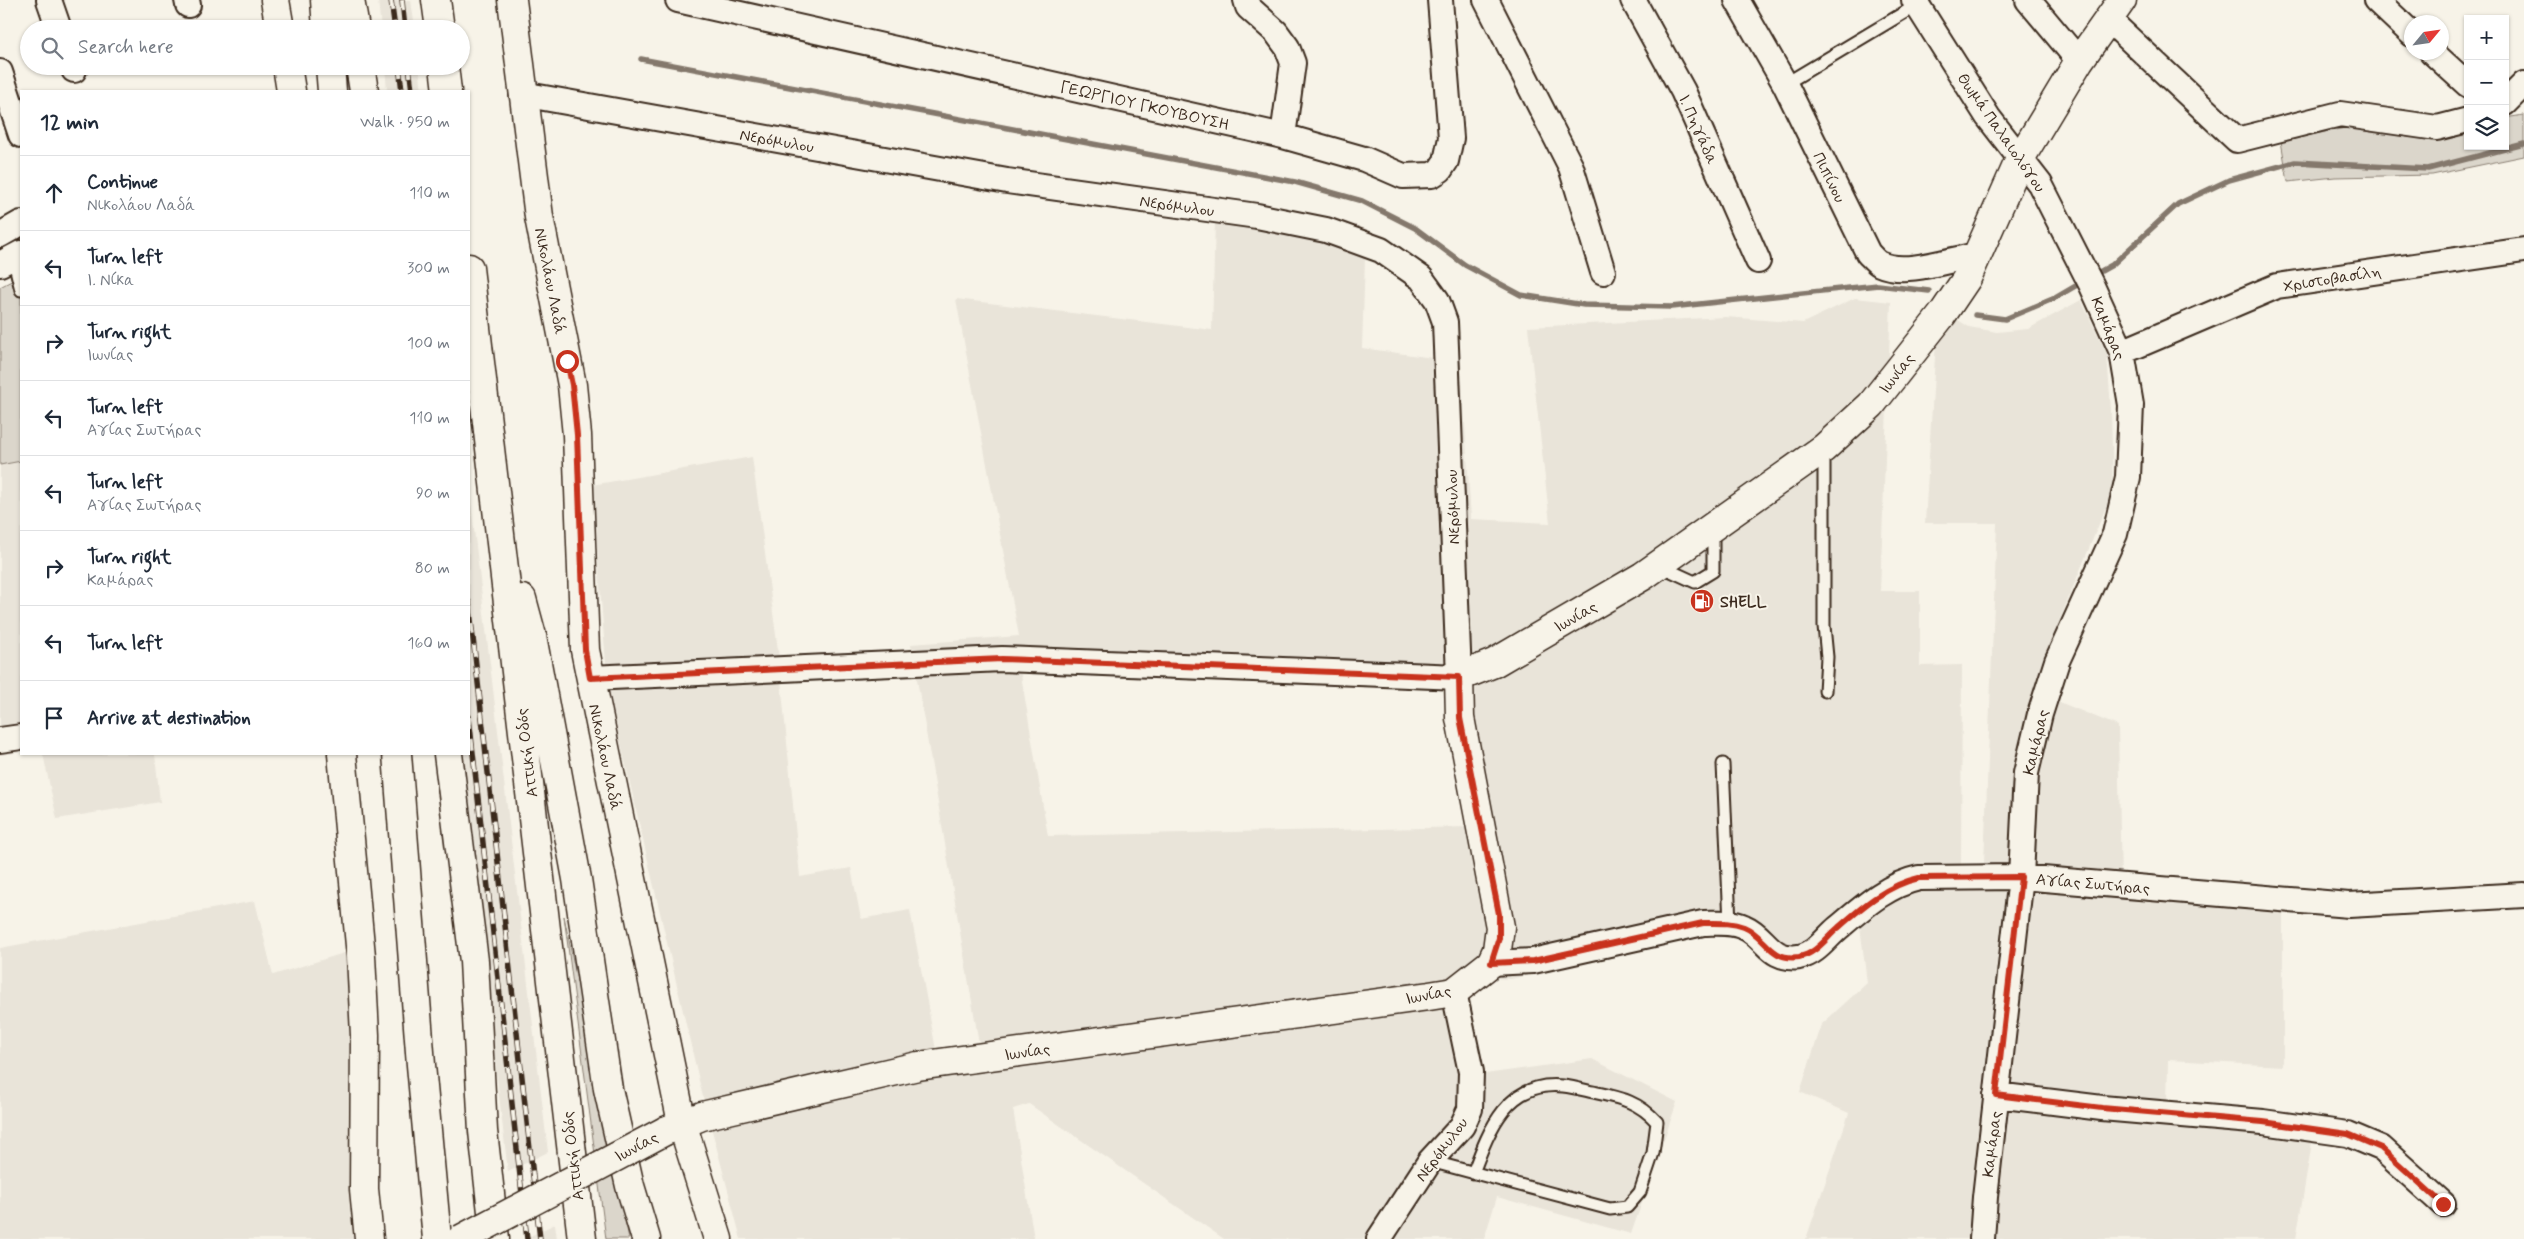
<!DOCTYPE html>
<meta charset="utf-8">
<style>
:root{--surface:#fff;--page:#f2f2f3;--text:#1f2937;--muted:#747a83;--line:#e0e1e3}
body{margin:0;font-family:Mynerve,sans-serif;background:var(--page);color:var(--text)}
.controls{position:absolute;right:15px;top:15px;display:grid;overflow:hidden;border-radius:0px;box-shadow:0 1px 4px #0004}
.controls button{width:45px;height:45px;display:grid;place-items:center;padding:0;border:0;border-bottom:1px solid var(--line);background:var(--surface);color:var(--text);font:25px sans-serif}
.compass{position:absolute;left:2404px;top:15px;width:45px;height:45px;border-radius:50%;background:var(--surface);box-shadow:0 1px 4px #0004;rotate:61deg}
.stop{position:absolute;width:15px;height:15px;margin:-11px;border:4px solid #c8321e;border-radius:50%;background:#fff}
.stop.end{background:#c8321e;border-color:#fff;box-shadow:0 1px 5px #0008}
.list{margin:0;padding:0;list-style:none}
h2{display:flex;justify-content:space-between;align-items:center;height:65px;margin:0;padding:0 20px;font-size:21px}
h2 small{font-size:16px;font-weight:400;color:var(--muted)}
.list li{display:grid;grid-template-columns:32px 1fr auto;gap:15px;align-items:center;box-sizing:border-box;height:75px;padding:0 20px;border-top:1px solid var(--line)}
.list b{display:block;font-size:19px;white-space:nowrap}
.list p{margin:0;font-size:16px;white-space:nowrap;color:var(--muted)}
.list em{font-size:16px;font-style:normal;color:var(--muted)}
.icon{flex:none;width:28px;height:28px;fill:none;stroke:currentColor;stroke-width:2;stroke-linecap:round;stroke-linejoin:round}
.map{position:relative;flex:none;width:2524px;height:1239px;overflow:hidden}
.search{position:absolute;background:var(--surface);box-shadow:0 1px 4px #0004;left:20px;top:20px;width:450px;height:55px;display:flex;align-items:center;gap:12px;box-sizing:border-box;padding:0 18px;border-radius:28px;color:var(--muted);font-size:19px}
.panel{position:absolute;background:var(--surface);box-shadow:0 1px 4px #0004;left:20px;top:90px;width:450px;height:665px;border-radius:0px}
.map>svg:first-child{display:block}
.built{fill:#e9e4d9;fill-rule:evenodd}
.green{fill:#dbd6cb;stroke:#8b8074}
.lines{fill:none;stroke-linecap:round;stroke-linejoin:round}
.stream{stroke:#84786c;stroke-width:5.5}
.service-casing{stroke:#3b2a1e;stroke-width:15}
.minor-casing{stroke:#3b2a1e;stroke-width:28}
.tertiary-casing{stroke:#3b2a1e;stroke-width:31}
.secondary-casing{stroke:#3b2a1e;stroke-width:31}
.motorway-casing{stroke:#3b2a1e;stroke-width:31}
.service{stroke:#f7f3e8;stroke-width:11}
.minor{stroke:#f7f3e8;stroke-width:24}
.tertiary{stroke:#f7f3e8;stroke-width:28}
.secondary{stroke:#f7f3e8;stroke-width:28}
.motorway{stroke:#f7f3e8;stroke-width:28}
.rail-casing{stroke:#3b2a1e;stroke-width:5.5}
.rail{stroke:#f7f3e8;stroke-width:4;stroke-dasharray:11;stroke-linecap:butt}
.secondary-bridge-casing{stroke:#3b2a1e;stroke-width:31;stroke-linecap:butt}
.secondary-bridge{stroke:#f7f3e8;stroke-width:28}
.route{stroke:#c8321e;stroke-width:6}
.labels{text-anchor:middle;stroke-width:4;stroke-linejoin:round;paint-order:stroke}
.street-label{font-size:16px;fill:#3b2a1e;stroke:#f7f3e8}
.poi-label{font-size:16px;font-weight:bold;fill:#3b2a1e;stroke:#f7f3e8;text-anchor:start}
</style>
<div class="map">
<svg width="2524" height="1239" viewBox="0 0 2524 1239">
<rect width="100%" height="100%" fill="#f7f3e8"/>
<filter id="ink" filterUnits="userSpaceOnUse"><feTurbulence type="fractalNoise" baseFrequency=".02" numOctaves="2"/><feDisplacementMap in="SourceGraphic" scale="10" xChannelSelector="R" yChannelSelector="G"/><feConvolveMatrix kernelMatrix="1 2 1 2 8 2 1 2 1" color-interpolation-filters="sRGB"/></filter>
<g filter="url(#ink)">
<path class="built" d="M378,0h33l4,29h-34z
M385,66h34l3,25h-35z
M1215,220l123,19 27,19 -3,90 99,14 10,157 79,4 -22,-196 198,-10 77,6 52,-25 36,4 -11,289h40v75l42,-1 -1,201 23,-3 13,-340h-72l13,-216 31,20 28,5 31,-3 53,-29 26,54 4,55 2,81 -62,151 -16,51 83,34 3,159 162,15v166l-115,-6 -1,48 147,22 -18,109h-490l43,-126 -49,-21 22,-68 45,-41 -10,-82 -60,53 -42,-28 -56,10 -188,43 -24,-1 -26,16 17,81 114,-16 85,43 -46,132 -134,-37 -13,42h-260l-195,-135 -16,5 21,130h-293l-39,-146 -94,-404 -16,-204 160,-28 26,193 22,227 51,-9 10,51 49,-9 26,140 43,-7 -68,-399 108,-8 -63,-337 256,31zM1020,669l432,20 17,138 -421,9z
M21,461v291l-21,3v-290z
M469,487l79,665 -40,20 -49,-418h10z
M43,754h112l5,48 -103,17z
M255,901l18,74 84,-26 -5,263 6,27h-358v-291z
M555,1224l2,15h-33z"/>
<path class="green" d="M2524,115v41l-92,19 -97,2 -47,5 -7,-41 64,-13 86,10 37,-10v18h37v-28z
M21,276v185l-21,4v-178z
M564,916l59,293 6,30h-23z"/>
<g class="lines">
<path class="stream" d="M641,59l654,123 67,19 53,27 50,37 56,30 63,10 87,2 207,-22 51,6
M2094,275l18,-10 66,-61 51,-24 66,-18 133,7 96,-25
M1975,315l30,4 50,-21 29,-17"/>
<g class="service-casing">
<path id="service" d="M1785,84l132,-79
M13,257l8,33
M1824,450v176l3,31 -2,34
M1660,566l35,16 18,-11v-42
M1723,764l7,159
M1430,1161l180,48 17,-2 13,-15 13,-39 4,-31c-19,-21 -36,-24 -64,-30 -9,-2 -20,-5 -30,-6 -56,-6 -74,44 -90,87"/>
</g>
<g class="minor-casing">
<path id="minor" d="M49,0l10,29
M187,0l1,5
M678,0l605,136 81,23 39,17 29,-1 8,-5 6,-9 5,-23 -11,-138
M1246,0l2,7 28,25 11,15 6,16 -10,73
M1486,0l85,167 32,105
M1633,0l50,91 75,170
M1737,0l48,84 83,169c4,4 8,9 12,11 26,12 70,-5 97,-9
M1914,0l74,117 52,67 52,102 30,66 9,53 -3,72 -13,57 -58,127 -17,53 -14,59 -5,104 -36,320 -3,42
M2028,0l51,61
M2376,0l36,34
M2108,19l129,121 103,-26 97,14 31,-8
M2432,52l36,33
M73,66l1,4
M0,72l21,63
M522,94l485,87 250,35 69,14 55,20 40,28 16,22 8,22 14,355 -457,-18 -412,19
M2505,103l19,-19
M0,235l21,-12
M0,264l21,-11
M2122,352l155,-66 247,-36
M0,740l21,-3
M1491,963l42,-2 170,-38c14,0 28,-2 41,4 22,9 25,34 55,30 17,-3 27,-19 39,-29 25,-21 49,-43 81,-50l102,-1 328,28 175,-10
M1996,1095l106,13 161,14 85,12 33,14 62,56
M1379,1239l51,-78 32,-35 8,-17 1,-37 -17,-80"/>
</g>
<g class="tertiary-casing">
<path id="tertiary" d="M275,0l5,29
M512,0l27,217 33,168 5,50 8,215 97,473 36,116
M287,66l4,25
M342,754l19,202 4,79 -1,154 5,50"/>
</g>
<g class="secondary-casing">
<path id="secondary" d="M665,1131l37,-15 216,-50 511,-70 25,-4 37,-29 6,-13 3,-23 -40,-209 -1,-41 35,-14 149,-87 181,-128 47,-43 71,-90 25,-37 53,-119 59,-98 43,-61"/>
</g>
<g class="motorway-casing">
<path id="motorway" d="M325,0l2,29
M350,0l5,29
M436,0l4,29
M330,66l2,25
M360,66l4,25
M444,66l3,25
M469,268l113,971
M522,599l10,37 45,243 31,210 22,97 16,53
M397,754l24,311 16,174
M448,754l26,207 9,170 12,108"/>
</g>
<use href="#service" class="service"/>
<use href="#minor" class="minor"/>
<use href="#tertiary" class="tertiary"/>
<use href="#secondary" class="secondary"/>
<use href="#motorway" class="motorway"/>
<g class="rail-casing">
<path id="rail" d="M391,0l4,29
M402,0l3,29
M399,66l3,25
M409,66l3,25
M469,602l71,637
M469,717l58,522"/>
</g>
<use href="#rail" class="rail"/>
<g class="secondary-bridge-casing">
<path id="secondary-bridge" d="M461,1239l204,-108"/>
</g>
<use href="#secondary-bridge" class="secondary-bridge"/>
</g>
</g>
<g class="lines" filter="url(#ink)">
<path class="route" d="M567,361l5,24 5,50 8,215 5,28 412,-19 457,18 1,41 39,196v24l-8,25 42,-2 170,-38c14,0 28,-1 41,4 22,9 25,34 55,30 17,-3 27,-19 39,-29 24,-21 49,-43 81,-50l102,-1 -25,218 106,13 161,14 85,12 33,14 62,56"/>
</g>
<defs>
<g id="fuel-disc" transform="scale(1.25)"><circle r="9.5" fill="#c8321e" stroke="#f7f3e8"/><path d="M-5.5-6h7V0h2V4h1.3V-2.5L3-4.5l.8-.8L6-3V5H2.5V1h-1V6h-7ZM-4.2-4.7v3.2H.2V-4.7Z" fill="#fff"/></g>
</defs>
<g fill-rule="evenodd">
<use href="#fuel-disc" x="1702" y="601"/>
</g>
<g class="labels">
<g class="street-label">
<text transform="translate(1145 105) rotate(13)" y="6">ΓΕΩΡΓΙΟΥ ΓΚΟΥΒΟΥΣΗ</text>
<text transform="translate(1699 129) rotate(66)" y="6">Ι. Πηγάδα</text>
<text transform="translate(2002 132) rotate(55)" y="6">Θωμά Παλαιολόγου</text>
<text transform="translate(777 140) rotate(10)" y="6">Νερόμυλου</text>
<text transform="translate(1830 177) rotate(64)" y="6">Πιπίνου</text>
<text transform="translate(1177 205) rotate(8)" y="6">Νερόμυλου</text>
<text transform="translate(2332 278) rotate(-9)" y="6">Χριστοβασίλη</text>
<text transform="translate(551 281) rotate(79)" y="6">Νικολάου Λαδά</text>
<text transform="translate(2109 328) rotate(68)" y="6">Καμάρας</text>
<text transform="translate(1896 373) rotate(-52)" y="6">Ιωνίας</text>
<text transform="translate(1452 507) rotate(-92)" y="6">Νερόμυλου</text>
<text transform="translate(1575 616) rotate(-30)" y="6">Ιωνίας</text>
<text transform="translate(2035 742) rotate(-77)" y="6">Καμάρας</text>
<text transform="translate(526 753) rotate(-97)" y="6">Αττική Οδός</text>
<text transform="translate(606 757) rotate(78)" y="6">Νικολάου Λαδά</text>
<text transform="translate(2093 883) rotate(5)" y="6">Αγίας Σωτήρας</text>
<text transform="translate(1428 994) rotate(-11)" y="6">Ιωνίας</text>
<text transform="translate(1027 1051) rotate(-8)" y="6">Ιωνίας</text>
<text transform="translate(1991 1144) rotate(-83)" y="6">Καμάρας</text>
<text transform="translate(636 1146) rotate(-28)" y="6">Ιωνίας</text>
<text transform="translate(1441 1149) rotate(-53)" y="6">Νερόμυλου</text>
<text transform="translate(572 1156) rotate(-97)" y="6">Αττική Οδός</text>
</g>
<g class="poi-label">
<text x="1720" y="607">SHELL</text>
</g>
</g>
</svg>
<div class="controls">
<button>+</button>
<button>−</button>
<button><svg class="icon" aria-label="layers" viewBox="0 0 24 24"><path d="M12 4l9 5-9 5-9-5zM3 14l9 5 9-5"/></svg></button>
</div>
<svg class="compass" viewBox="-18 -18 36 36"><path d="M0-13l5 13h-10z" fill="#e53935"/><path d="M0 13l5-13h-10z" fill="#747a83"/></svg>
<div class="stop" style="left:567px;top:361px"></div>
<div class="stop end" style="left:2443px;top:1204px"></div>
<div class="search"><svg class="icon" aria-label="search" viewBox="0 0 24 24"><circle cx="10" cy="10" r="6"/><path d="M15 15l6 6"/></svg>Search here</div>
<section class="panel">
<h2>12 min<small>Walk · 950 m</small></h2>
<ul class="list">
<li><svg class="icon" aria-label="ahead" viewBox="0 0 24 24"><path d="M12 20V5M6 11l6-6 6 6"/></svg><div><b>Continue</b><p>Νικολάου Λαδά</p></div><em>110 m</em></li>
<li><svg class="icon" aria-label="left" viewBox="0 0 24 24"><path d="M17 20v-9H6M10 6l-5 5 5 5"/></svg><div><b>Turn left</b><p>Ι. Νίκα</p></div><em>300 m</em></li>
<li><svg class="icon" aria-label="right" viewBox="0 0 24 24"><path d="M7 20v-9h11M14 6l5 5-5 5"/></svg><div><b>Turn right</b><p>Ιωνίας</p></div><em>100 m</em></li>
<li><svg class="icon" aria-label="left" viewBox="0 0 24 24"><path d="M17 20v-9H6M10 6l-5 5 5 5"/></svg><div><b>Turn left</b><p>Αγίας Σωτήρας</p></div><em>110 m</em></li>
<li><svg class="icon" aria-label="left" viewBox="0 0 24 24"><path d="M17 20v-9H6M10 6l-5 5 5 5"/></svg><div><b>Turn left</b><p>Αγίας Σωτήρας</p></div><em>90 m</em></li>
<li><svg class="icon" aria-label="right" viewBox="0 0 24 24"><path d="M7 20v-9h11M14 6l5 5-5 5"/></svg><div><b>Turn right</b><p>Καμάρας</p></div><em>80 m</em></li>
<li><svg class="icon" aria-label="left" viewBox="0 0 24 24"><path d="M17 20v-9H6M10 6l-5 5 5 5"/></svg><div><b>Turn left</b></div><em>160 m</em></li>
<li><svg class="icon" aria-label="arrive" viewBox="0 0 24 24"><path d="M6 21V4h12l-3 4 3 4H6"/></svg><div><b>Arrive at destination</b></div></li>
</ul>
</section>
</div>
